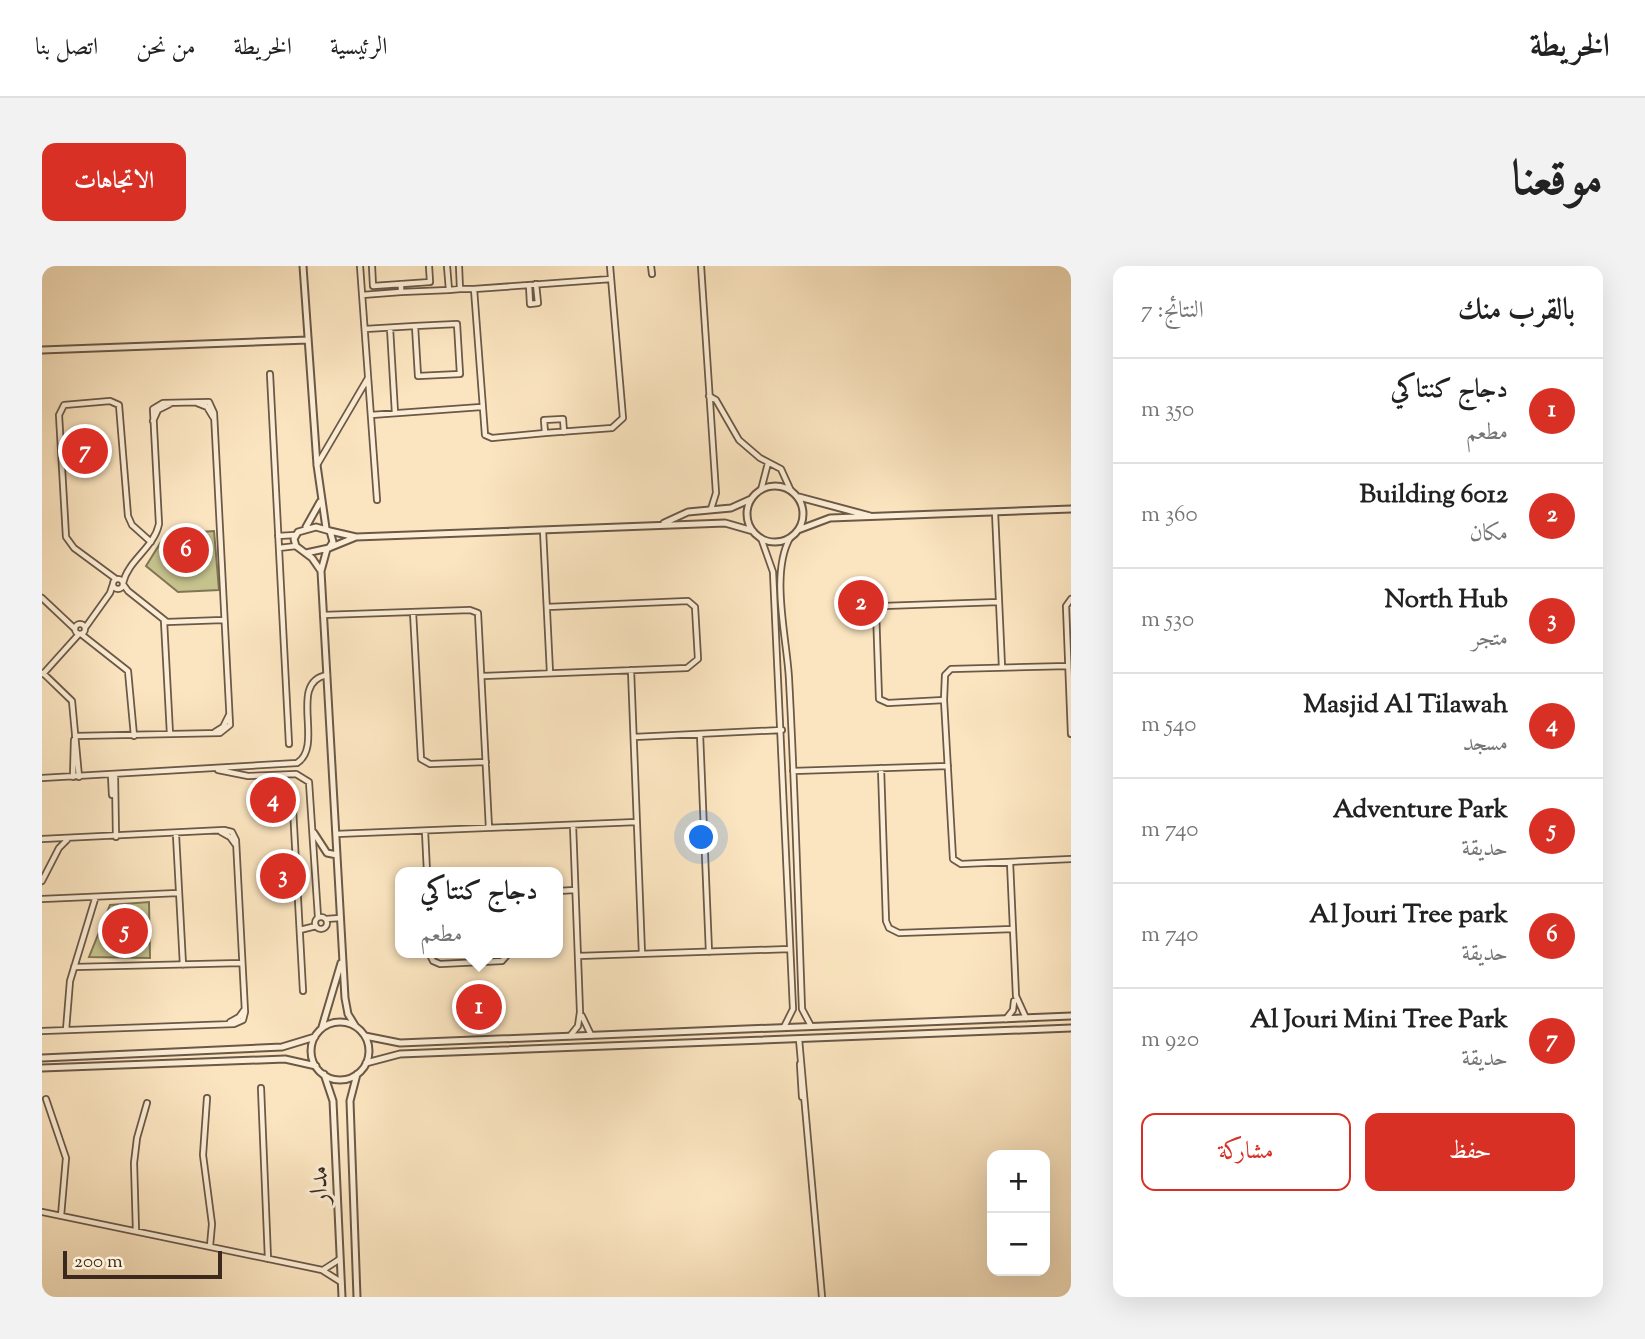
<!DOCTYPE html>
<html lang="ar">
<meta charset="utf-8">
<style>
:root{--surface:#fff;--page:#f2f2f2;--text:#222;--muted:#767676;--line:#e0e0e0;--accent:#d93025}
body{margin:0;font-family:"Sorts Mill Goudy",Amiri,serif;background:var(--page);color:var(--text);direction:rtl}
.controls{position:absolute;right:21px;bottom:21px;display:grid;overflow:hidden;border-radius:14px;box-shadow:0 7px 28px #0002}
.controls button{width:63px;height:63px;display:grid;place-items:center;padding:0;border:0;border-bottom:2px solid var(--line);background:var(--surface);color:var(--text);font:35px sans-serif}
.scale{position:absolute;left:21px;bottom:18px;width:159px;box-sizing:border-box;padding-left:7px;border:4px solid #3b291f;border-top:0;font-size:19px;line-height:24px;white-space:nowrap;color:#3b291f;-webkit-text-stroke:5px #fceed6;paint-order:stroke}
.you{position:absolute;left:660px;top:572px;width:24px;height:24px;margin:-18px;border:5px solid #fff;border-radius:50%;background:#1a73e8;box-shadow:0 0 0 10px #1a73e833}
.badge{display:grid;place-items:center;width:46px;height:46px;border-radius:50%;background:var(--accent);color:#fff;font-size:23px;font-weight:700}
.pin{position:absolute;translate:-50% -50%;border:4px solid #fff;box-shadow:0 2px 7px #0006}
.popup{position:absolute;left:353px;top:601px;width:168px;height:91px;box-sizing:border-box;display:grid;place-content:center;border-radius:14px;background:var(--surface);filter:drop-shadow(0 2px 5px #0005);font-size:23px;white-space:nowrap;color:var(--muted)}
.popup b{font-size:26px;color:var(--text)}
.popup::after{content:'';position:absolute;left:50%;top:100%;margin-left:-14px;border:14px solid transparent;border-top-color:var(--surface)}
.list{margin:0;padding:0;list-style:none}
h2{display:flex;justify-content:space-between;align-items:center;height:91px;margin:0;padding:0 28px;font-size:30px}
h2 small{font-size:23px;font-weight:400;color:var(--muted)}
.list li{display:grid;grid-template-columns:46px 1fr auto;gap:21px;align-items:center;box-sizing:border-box;height:105px;padding:0 28px;border-top:2px solid var(--line)}
.list b{display:block;font-size:26px;white-space:nowrap}
.list p{margin:0;font-size:23px;white-space:nowrap;color:var(--muted)}
.list em{font-size:23px;font-style:normal;color:var(--muted)}
.actions{display:flex;gap:14px;padding:21px 28px}
.actions a{flex:1;padding:16px 0;border:2px solid var(--accent);border-radius:14px;text-align:center;font-size:24px;color:var(--accent)}
.actions .main{background:var(--accent);color:#fff}
.map{position:relative;flex:none;width:1029px;height:1031px;overflow:hidden;direction:ltr;border-radius:14px}
header{display:flex;align-items:center;gap:42px;box-sizing:border-box;height:98px;padding:0 35px;background:var(--surface);border-bottom:2px solid var(--line)}
header strong{font-size:33px}
nav{display:flex;gap:38px;margin-inline-start:auto;font-size:24px}
.intro{display:flex;align-items:center;justify-content:space-between;box-sizing:border-box;height:168px;padding:0 42px}
h1{margin:0;font-size:49px}
.button{padding:18px 32px;border-radius:14px;background:var(--accent);color:#fff;font-size:24px;font-weight:700}
main{display:flex;gap:42px;padding:0 42px}
aside{flex:1;background:var(--surface);border-radius:14px;box-shadow:0 7px 28px #0002}
.map>svg:first-child{display:block}
.green{fill:#c6c28d;stroke:#807656;stroke-width:2}
.lines{fill:none;stroke-linecap:round;stroke-linejoin:round}
.minor-casing{stroke:#6b5847;stroke-width:8}
.tertiary-casing{stroke:#6b5847;stroke-width:9}
.minor{stroke:#fceed6;stroke-width:4.5}
.tertiary{stroke:#fceed6;stroke-width:5}
.labels{text-anchor:middle;stroke-width:6;stroke-linejoin:round;paint-order:stroke}
.street-label{font-size:26px;fill:#3b291f;stroke:#fceed6}
</style>
<header>
<strong>الخريطة</strong>
<nav><a>الرئيسية</a><a>الخريطة</a><a>من نحن</a><a>اتصل بنا</a></nav>
</header>
<div class="intro"><h1>موقعنا</h1><a class="button">الاتجاهات</a></div>
<main>
<aside>
<h2>بالقرب منك<small>النتائج: 7</small></h2>
<ul class="list">
<li><span class="badge">1</span><div><b>دجاج كنتاكي</b><p>مطعم</p></div><em>350 m</em></li>
<li><span class="badge">2</span><div><b>Building 6012</b><p>مكان</p></div><em>360 m</em></li>
<li><span class="badge">3</span><div><b>North Hub</b><p>متجر</p></div><em>530 m</em></li>
<li><span class="badge">4</span><div><b>Masjid Al Tilawah</b><p>مسجد</p></div><em>540 m</em></li>
<li><span class="badge">5</span><div><b>Adventure Park</b><p>حديقة</p></div><em>740 m</em></li>
<li><span class="badge">6</span><div><b>Al Jouri Tree park</b><p>حديقة</p></div><em>740 m</em></li>
<li><span class="badge">7</span><div><b>Al Jouri Mini Tree Park</b><p>حديقة</p></div><em>920 m</em></li>
</ul>
<div class="actions"><a class="main">حفظ</a><a>مشاركة</a></div>
</aside>
<div class="map">
<svg width="1029" height="1031" viewBox="0 0 1029 1031">
<rect width="100%" height="100%" fill="#fbe5c0"/>
<filter id="stains"><feTurbulence type="fractalNoise" baseFrequency=".00286" numOctaves="4"/><feColorMatrix values="0 0 0 0 .2 0 0 0 0 .09 0 0 0 0 .02 0 0 0 .5 -.17"/></filter>
<radialGradient id="worn" r=".72"><stop offset=".6" stop-color="#630" stop-opacity="0"/><stop offset="1" stop-color="#630" stop-opacity=".3"/></radialGradient>
<path class="green" d="M56,170l2,29 -29,2 -2,-30z
M172,265l5,59 -41,2 -32,-26 20,-32z
M107,636l1,56 -61,-1 21,-52z"/>
<g class="lines">
<g class="minor-casing">
<path id="minor" d="M318,0l17,234
M330,0l1,20 57,-4 -1,-16
M405,0l2,24 11,-1
M417,0l1,23h14l11,146 7,3 53,-5
M609,0l1,8
M659,0l15,227 -5,16
M494,18l2,19 -8,1 -1,-19c27,-2 55,-4 82,-6
M432,23l55,-4
M359,26l48,-2
M320,29l39,-3v-8
M415,58l3,50 -42,2 -3,-50z
M348,62l5,85
M323,63l50,-3
M228,108l19,370
M667,130l7,4 23,40 21,18 21,11 10,22
M155,137l10,4 6,10
M329,149l110,-8
M111,155l5,-11 12,-6
M522,166l-1,-13 -19,1 1,13 67,-5 11,-10 -13,-152
M275,199l51,-87
M719,224l7,-27
M953,246l7,155
M501,264l7,143
M236,270l17,-1
M719,272l12,34 20,437 -9,18
M748,272c-20,35 -3,101 -1,141 6,110 9,220 13,330l9,17
M237,282l17,-2
M71 318a5 5 0 1 1 10 0a5 5 0 1 1-10 0Z
M74,313l-42,-31 -8,-11 -7,-122 5,-10 46,-4 9,4 9,111 4,9 19,17
M81,318l5,7 39,31 56,-2
M0,332l33,31
M1029,333l-5,7 5,128
M371,346l8,147 9,5 56,-2
M281,349l147,-5 8,3 11,215
M122,355l6,113
M33 363a5 5 0 1 1 10 0a5 5 0 1 1-10 0Z
M43,362l25,-35 3,-9
M39,368l47,37 6,65
M1026,400l-117,3 -6,6 -1,25 9,159 8,5 110,-5
M589,404l11,284
M1,407l29,28 7,76
M1,408l36,-40
M441,410l204,-8 11,-9 -3,-52 -7,-6 -141,6
M902,434l-56,3 -9,-4 -3,-89 7,-4 116,-4
M173,466l8,-5 6,-12
M658,468l9,218
M33,470l145,-3 10,-8 -16,-312 -5,-11 -46,1 -10,6 6,115c-5,24 -31,36 -36,59
M592,471l148,-7
M839,502l5,153 3,7 10,5 114,-4
M176,504l30,6 48,-2 13,8 9,135
M751,505l155,-5
M69,510l1,19
M73,510l1,61
M31,511l1,-37
M0,512l255,-15c28,-17 -10,-81 30,-88
M250,524l11,201
M383,565l2,41
M179,566l9,5 5,7
M294,568l301,-12
M134,569l7,130
M0,573l182,-9 8,2 4,8 9,172 -2,8 -9,4 -192,7
M968,596l6,134 10,22
M0,615l17,-33 8,-8
M516,625l17,-1
M0,633l136,-6
M273 657a6 6 0 1 1 12 0a6 6 0 1 1-12 0Z
M284,653l14,-1
M258,664l16,-4
M387,687l4,8 7,3 62,-3 7,-8
M536,690l212,-7
M32,701l168,-4
M540,750l9,19
M964,753l7,-9 1,-9
M188,756l9,-5 5,-7
M24,764l4,-49 25,-82
M528,770l8,-10 2,-14 -7,-187
M757,773l23,258
M758,798l2,33
M219,822l7,171
M165,832l-4,57 9,69 -2,22
M4,833l20,59 -5,58
M0,946l280,58 19,12
M94,965l-2,-68 3,-25 10,-35
M281,1004l17,-11"/>
</g>
<g class="tertiary-casing">
<path id="tertiary" d="M261,0l14,199 9,63
M0,84l266,-10
M705 248a28 28 0 1 1 56 0a28 28 0 1 1-56 0Z
M757,231l71,19
M622,257l24,-11 43,-4 20,-9
M264,261l14,-25
M756,264l32,-12 241,-9
M288,265l26,6 369,-14 28,8
M287,282l27,-11
M285,283l-6,22 24,427 3,16 8,13
M264,287l23,-5 4,-6 -3,-11 -14,-4 -18,5 -4,7 2,7 16,12 9,13
M272,567l13,20 10,2
M269 785a29 29 0 1 1 58 0a29 29 0 1 1-58 0Z
M280,761l19,-64
M323,770l35,7 671,-27
M0,792l240,-11 33,-10
M324,797l34,-9 671,-26
M0,802l243,-9 31,7
M282,808l9,27 9,196
M315,1031l-7,-196 7,-27"/>
</g>
<use href="#minor" class="minor"/>
<use href="#tertiary" class="tertiary"/>
</g>
<g class="labels">
<g class="street-label">
<text transform="translate(276 919) rotate(-92)" y="9">مدار</text>
</g>
</g>
<rect width="100%" height="100%" filter="url(#stains)"/>
<rect width="100%" height="100%" fill="url(#worn)"/>
</svg>
<div class="controls">
<button>+</button>
<button>−</button>
</div>
<div class="scale">200 m</div>
<div class="you"></div>
<div class="pin badge" style="left:437px;top:741px">1</div>
<div class="popup"><b>دجاج كنتاكي</b>مطعم</div>
<div class="pin badge" style="left:819px;top:337px">2</div>
<div class="pin badge" style="left:241px;top:610px">3</div>
<div class="pin badge" style="left:231px;top:534px">4</div>
<div class="pin badge" style="left:83px;top:665px">5</div>
<div class="pin badge" style="left:144px;top:284px">6</div>
<div class="pin badge" style="left:43px;top:185px">7</div>
</div>
</main>
